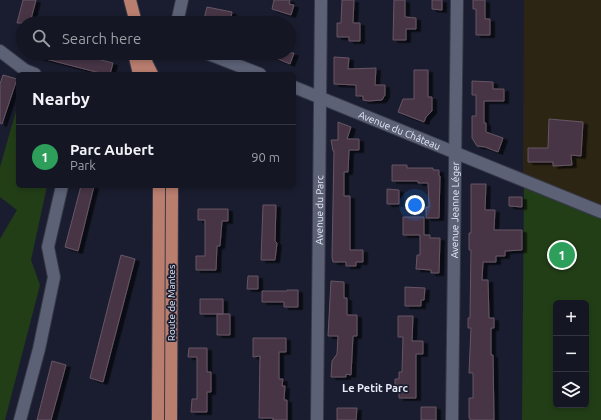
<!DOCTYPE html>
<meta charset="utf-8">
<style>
:root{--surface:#141623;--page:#212330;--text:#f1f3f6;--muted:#9d9fa6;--line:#333541;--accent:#b45309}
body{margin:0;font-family:Ubuntu,sans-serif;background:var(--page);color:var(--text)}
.controls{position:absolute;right:12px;bottom:12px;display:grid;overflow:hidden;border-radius:6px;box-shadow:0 2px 6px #0003}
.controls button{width:36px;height:36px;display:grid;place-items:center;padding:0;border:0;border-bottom:1px solid var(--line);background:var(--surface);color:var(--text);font:20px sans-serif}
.you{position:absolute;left:415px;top:205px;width:14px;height:14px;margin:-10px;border:3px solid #fff;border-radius:50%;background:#1a73e8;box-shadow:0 0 0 6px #1a73e833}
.badge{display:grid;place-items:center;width:26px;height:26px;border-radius:50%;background:var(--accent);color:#fff;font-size:13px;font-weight:700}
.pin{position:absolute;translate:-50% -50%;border:2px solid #fff;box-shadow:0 1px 4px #0006}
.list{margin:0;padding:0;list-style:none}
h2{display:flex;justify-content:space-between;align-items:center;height:52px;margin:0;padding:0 16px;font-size:17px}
h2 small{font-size:13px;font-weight:400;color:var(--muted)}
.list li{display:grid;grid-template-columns:26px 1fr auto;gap:12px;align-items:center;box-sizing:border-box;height:64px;padding:0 16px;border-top:1px solid var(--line)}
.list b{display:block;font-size:15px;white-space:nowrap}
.list p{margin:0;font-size:13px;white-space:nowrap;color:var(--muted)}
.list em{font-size:13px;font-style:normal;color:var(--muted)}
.icon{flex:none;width:22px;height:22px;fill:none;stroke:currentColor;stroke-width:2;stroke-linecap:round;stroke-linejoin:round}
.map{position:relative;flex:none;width:601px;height:420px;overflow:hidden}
.search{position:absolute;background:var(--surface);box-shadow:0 2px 6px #0003;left:16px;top:16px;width:280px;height:44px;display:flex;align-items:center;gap:10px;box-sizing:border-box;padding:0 14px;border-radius:22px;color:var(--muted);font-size:15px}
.panel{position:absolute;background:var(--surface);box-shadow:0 2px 6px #0003;left:16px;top:72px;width:280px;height:116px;border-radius:6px}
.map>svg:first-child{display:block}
.medical{fill:#2d2514}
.green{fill:#223e17;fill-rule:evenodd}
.building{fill:#473644;stroke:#675565;filter:url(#shadow)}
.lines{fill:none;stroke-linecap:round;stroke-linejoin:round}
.minor-casing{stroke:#373948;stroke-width:14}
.major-casing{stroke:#373948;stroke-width:14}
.minor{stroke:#5c6176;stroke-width:12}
.major{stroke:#ba7e6f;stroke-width:12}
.labels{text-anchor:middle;stroke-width:3.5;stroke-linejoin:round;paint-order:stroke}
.street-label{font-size:10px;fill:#e7eaf7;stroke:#1a1d2f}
.neighbourhood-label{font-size:11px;font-weight:bold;fill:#e7eaf7;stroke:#1a1d2f}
</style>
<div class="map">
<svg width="601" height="420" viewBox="0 0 601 420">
<defs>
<filter id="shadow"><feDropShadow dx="4.5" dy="2.5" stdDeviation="0" flood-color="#0009"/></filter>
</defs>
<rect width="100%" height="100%" fill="#1a1d2f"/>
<path class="medical" d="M524,0h77v207l-78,-32z"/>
<path class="green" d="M18,104v82h29l-16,74 9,25 -35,135h-5v-181l17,-29 -17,-13v-30z
M524,181l77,26v213h-79zM556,303h30v102h-30z"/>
<path class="building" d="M23,0h13l-6,23h-13z
M274,0h16l-1,4 5,1 -3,10 -19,-6z
M342,0h12l-1,23h7v18h-11v-4h-12v-14h4z
M394,0h11v17l11,1v11h-10v11h-13z
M432,0h10v10l-10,-1z
M473,0h12v19h5v16h-14v-26h-3z
M207,7l25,5 -2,11h-27z
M34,53h39l40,10 -3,11h-6l-70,-18z
M264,53h30l-4,11z
M334,57l15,1 -1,11 28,-1 -1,17h10v10l-3,5 -13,1 -6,-1v-4h-7v-11l-22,-1z
M414,70h14v27h4v14l-6,6 -2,5 -26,-10 5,-13h11z
M3,75l14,4 -15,45 -2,-1v-39z
M472,81l21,1v7h11v12h-20v22h2v9l17,6 -5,14 -13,-5 -8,-1 -5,-8v-22h4v-21h-4z
M549,119l34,3 -2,34 -10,-1 1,10 -19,1v-4h-25v-14h20z
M338,122l13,5 -4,12h12v11h-10l-1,22h-4v24h6v54h13v12h-7v4h-10v-4h-13l-1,-5 2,-106h-1l-2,-11h7z
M392,165h15v3h26v2h6v6h1l-1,42h-13v-11h3l-1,-24h-10v-2h-26z
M471,184h15l-1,26h10l-1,20h28v20l-17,1v5h-9v6h-13l-1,18h6l1,38h5v10h-3v27h2l1,65h-24v-2h-1v-20h4v-25h-4l2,-45h-3v-10h2l1,-68h-2v-17h2z
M81,186h13l-16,65 -13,-4z
M387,189l12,1v14h-12z
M509,197h13v10l-13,-1z
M263,205h13l-1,36 2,2 -2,17h-14z
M198,209h30v12h-6l-2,25h-3l-1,24h-20v-14h9v-36h-7z
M403,217h21v18h6v3h10l-1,35h-8v-3l-15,-1 1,-14h3v-20h-17z
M121,255l14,4 -32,123 -13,-4z
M248,276h10v13h-11z
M331,281l13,1v16h3v17h10v21h-4l-2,39 -5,-1v3h-15l1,-16 5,-7 1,-18h-10z
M405,287l20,1 -1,12h-3v6h-16z
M287,290h11v17h-14v-5h-22v-11h25z
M200,299h23v15h-23z
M217,314h13v21h-13z
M398,316h15l-1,25h11v13h-7v44h-17v-9l-4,-1v-9h4v-7h3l1,-35h-5z
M253,338h33v14h-7v27h4l-1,7h3l-1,14h3v20h-14v-2h-14l1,-62 -7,1z
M189,348h18v24h4v20h-4v20h-16l1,-13h5v-42h-9z
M52,361l14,4 -15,55h-14z
M421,407h15v13h-15z
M337,408h20l-1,12h-19z"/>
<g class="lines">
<g class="minor-casing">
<g id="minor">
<path d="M177,23l5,-23"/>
<path d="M0,51l25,19 10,4"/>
<path d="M206,53l54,21"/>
<path id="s1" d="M294,87l307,125"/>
<path d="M20,420l19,-71 15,-72 -6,-30 14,-61"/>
<path id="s2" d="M317,420l4,-420"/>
<path id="s3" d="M452,420l5,-420"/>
</g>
</g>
<g class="major-casing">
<path id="major" d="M130,0l6,23
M134,53l5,21
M144,53l3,11 5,10
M158,420l1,-234
M171,420l1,-234"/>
</g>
<use href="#minor" class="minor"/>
<use href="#major" class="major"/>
</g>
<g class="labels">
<g class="street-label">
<text dy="4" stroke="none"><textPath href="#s1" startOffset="114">Avenue du Château</textPath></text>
<text dy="4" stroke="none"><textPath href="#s2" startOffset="210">Avenue du Parc</textPath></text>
<text dy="4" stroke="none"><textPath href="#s3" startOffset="210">Avenue Jeanne Léger</textPath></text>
<text transform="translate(171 303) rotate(-90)" y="4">Route de Mantes</text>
</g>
<g class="neighbourhood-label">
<text x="375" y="392">Le Petit Parc</text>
</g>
</g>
</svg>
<div class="controls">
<button>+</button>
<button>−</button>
<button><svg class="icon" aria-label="layers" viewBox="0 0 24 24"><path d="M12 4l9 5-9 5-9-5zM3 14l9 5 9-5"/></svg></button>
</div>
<div class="you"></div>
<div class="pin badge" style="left:562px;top:255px;background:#2e9e5b">1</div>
<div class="search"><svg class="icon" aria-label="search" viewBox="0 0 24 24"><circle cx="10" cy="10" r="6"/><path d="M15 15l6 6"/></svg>Search here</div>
<section class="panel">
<h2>Nearby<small></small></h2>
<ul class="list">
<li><span class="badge" style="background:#2e9e5b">1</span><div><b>Parc Aubert</b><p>Park</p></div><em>90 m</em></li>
</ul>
</section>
</div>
